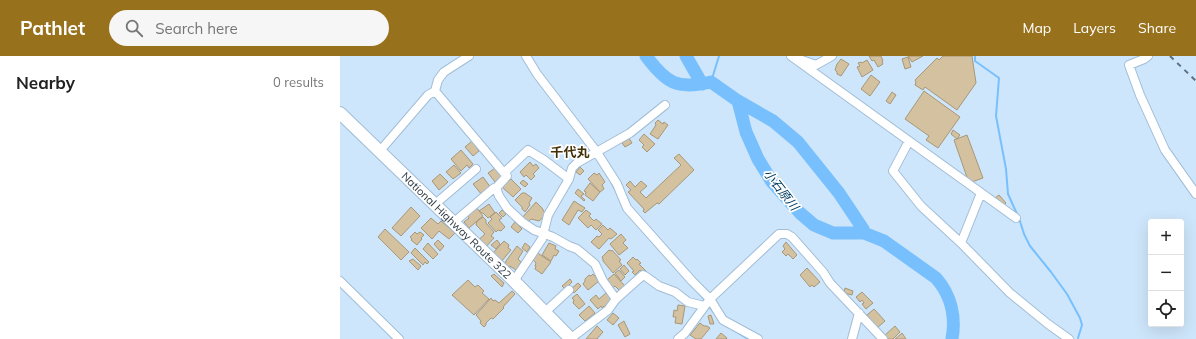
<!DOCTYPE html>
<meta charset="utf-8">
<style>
:root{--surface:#fff;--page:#f6f6f6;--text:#222;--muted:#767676;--line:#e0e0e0;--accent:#98711c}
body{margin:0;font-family:Mulish,"Noto Sans JP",sans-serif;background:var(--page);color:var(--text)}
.controls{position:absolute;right:12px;bottom:12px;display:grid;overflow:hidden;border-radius:4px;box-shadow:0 4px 16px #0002}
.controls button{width:36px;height:36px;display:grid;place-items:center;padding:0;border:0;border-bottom:1px solid var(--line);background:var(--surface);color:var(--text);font:20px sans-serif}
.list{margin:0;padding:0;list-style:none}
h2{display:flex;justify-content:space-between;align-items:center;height:52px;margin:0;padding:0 16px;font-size:17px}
h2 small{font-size:13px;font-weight:400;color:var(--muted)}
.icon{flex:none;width:22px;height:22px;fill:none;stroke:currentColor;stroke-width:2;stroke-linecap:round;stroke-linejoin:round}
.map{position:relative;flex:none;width:856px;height:283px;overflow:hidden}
header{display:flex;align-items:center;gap:24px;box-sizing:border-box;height:56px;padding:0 20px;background:var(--accent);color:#fff}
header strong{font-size:19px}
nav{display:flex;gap:22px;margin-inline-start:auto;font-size:14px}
.search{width:280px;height:36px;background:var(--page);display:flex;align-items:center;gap:10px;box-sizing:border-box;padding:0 14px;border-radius:22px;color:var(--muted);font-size:15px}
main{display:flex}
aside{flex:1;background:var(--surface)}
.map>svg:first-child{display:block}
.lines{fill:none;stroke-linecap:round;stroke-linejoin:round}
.stream{stroke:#78c0fd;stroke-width:2}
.river{stroke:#78c0fd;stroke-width:13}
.building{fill:#d3c1a0;stroke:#a89778}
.minor-casing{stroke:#a1bdd7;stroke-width:10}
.highway-casing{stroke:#a1bdd7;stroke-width:14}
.minor{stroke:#fff;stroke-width:8}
.highway{stroke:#fff;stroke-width:12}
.rail{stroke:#606f7d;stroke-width:2;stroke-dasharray:5 5;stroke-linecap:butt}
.labels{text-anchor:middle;stroke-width:3.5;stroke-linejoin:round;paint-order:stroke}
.street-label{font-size:11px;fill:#303b46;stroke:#fff}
.water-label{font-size:12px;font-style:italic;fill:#003b61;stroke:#fff}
.quarter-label{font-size:13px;font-weight:bold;fill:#423007;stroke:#fff}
</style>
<header>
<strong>Pathlet</strong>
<div class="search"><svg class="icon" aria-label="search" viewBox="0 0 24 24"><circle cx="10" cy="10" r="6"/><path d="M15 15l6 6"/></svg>Search here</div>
<nav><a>Map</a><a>Layers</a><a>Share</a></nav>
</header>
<main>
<aside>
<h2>Nearby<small>0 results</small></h2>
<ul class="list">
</ul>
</aside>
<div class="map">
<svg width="856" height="283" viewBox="0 0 856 283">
<rect width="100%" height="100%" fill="#cee6fb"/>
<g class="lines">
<path class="stream" d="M635,0v5l24,17 -3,38 10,53 2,25 9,20
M371,26l8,-26
M263,113l5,8
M271,126l5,9
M679,162l5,16 6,12 21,26 16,22 13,24 2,7 -4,13
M360,238l6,8
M368,249l6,8
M392,273l16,10"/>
<path class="river" d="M306,0c20,27 31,34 65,26l27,19 35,20 25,21 41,51 24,36 1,4
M346,0l16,28
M398,45l8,31 12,27 14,23 28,31 14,12 19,8h31l20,8 52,37c15,17 20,39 16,61"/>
</g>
<path class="building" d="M529,0h12l2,5 -1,1 1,2 -5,3 -4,-7 -2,1z
M568,0h15l-11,6z
M603,0h29l4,27 -19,27 -32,-23 -2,3 -8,-5 1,-3 -1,-2 22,-22 2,2z
M568,1l3,10 -6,2 -3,-10z
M501,3l8,5 -8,12 -4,-2v-2l-2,-2 2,-6z
M527,4l6,10 -11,7 -5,-10 3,-1 -2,-3 3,-1 1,1z
M531,19l9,7 -10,14 -9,-7z
M584,35l36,26 -22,31 -12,-8 3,-4 -24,-17z
M552,36l4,3 -6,9 -4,-3z
M318,64l5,4 1,-2 4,3 -10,14 -8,-5 6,-9 -1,-2z
M613,74l7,5 -3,4 -6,-5z
M304,78l11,10 -8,8 -5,-5 2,-2 -5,-5z
M627,79l16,43 -14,5 -15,-43z
M289,82l3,5 -7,4 -3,-4z
M132,85l7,10 -6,5 -8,-9z
M121,94l12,14 -4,4 -2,-3 -6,6 -10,-12z
M339,98l15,16 -35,34 -2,-1 -12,10 -2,-2 1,-2 -16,-17 3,-2 -5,-5 4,-4 5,6 6,-6 6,5 -7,6 6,6 35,-33 -7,-7z
M190,106l3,4 3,-2 3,4 -6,6 2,2 -4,4 -5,-5 -2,2 -4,-5z
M114,109l7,8 -8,6 -7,-7z
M240,111l4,4 -4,4 -4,-3z
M155,112l7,8 -7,6 -7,-9z
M254,117l3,2 2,-2 6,9 -3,3 2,4 -4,3 -12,-13z
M100,118l8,8 -9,8 -7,-9z
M143,121l8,11 -9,7 -9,-11z
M171,123l10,10 -8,8 -11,-10 5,-7 2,1z
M183,124l5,4 -3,3 -5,-4z
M250,127l10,9 -7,9 -8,-6 1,-3 -2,-1z
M238,133l6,5 -3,2 4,4 -1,1 -9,-8z
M182,137h3l7,5 -3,5 1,2 -5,7 -3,-3v-2l-7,-7z
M659,139l7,8 -4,3 -7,-8z
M234,145l11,7 -3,4 -4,-2 -9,15 -7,-5z
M196,146l6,6 4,7 -7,6 -8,-2 -5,5 -5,-5z
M149,148l6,9 -7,5 -5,-5h-1l-3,-2z
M71,151l9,9 -19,20 -9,-8z
M136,151l7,9 -14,12 -5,-6 5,-4 -2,-3z
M162,154l4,4 -3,3 -4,-4z
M246,154l5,4 -2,2 5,5 2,-2 6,5 -6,6 -5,-5 -3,3 -10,-10z
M156,156l6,6 -3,2 6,7 -4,4 -3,-1 -2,2 -8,-9 4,-4 -2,-2z
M143,161l3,3v3l8,9 -3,4 3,2 -11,12 -7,-8 9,-8 -9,-9 1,-4z
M91,162l7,6 3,-3 14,12 -6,6 -10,-8 -7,8 -11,-11z
M175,166l7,7 -4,4 -7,-6z
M263,169l5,5 2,-2 7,6 -6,5 -2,-1 -10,11 -8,-7 6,-6 2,1 3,-3 -4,-4z
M45,173l24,23 -8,8 -23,-23z
M75,176l2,2 3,-2 4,3 -3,3 1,1 -5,6 -6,-5 1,-1 -2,-2z
M281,178l5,6 -3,3 5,5 -9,7 -9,-11z
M98,184l6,6 -4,5 -6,-7z
M157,184l3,4 -4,5 -5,-4z
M164,185l5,4 -1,3 3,2 -10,12 -9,-8z
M446,186l11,13 -4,4 -5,-5 -2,2 -4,-4 3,-3 -2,-3z
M88,187l10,11 -5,5 -10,-10z
M185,187l5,4 -3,5 -5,-4z
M209,187l7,3 -1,3 4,2 -3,5 -2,-1 -3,6 -9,-6z
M177,190l6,5 -5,8 3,3 -5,8 -6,-4v2l-5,-3 1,-4z
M75,192l14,14 -2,2 -2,-2 -2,3 -12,-12z
M269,194l2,1 1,-1 9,10 -2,1 3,4 -9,8 -10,-12v-2l-1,-2z
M196,196l15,10 -9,12 -7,-5 1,-3h-1l1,-3 -4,-4z
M293,201l3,3 1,-1 4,4 -2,1 7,7 -3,3 -3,-4 -5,5 -3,-3 2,-1 -7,-8z
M73,203l8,7 -3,4 -9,-9z
M284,209l5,6 -4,4 -5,-6z
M467,212l13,14 -6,5 -2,-2 -2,2 -10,-12z
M279,214l6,7 -4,4 -6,-8z
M154,218l10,9 -2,4 -11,-11z
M253,218l6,7 -11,9 -5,-6 2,-3v-2l4,-4 2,1z
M274,218l11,12 -5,5 -5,-5 -3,3 -5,-9z
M230,223l2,3 -7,7 -3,-3z
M128,224l7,7 3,-2 6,6 -2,2 7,6 -15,16 -22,-20z
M238,227l3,3 -7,7 -3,-4z
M505,232l8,3 -1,4 -8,-2z
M172,235l3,3 -12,13 1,1 -11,11 -2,-1 -5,5v2l-2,2 -4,-4 1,-2 -5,-6 15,-17 2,3 2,-1 4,3z
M522,236l11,11 -7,6 -4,-5 2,-1 -2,-3 -2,2 -4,-5z
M266,237l6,6 -4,4 -3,4 -1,-1 -2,2 -1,-2 -3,3 -8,-9 6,-5 3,4z
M237,238l8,10 -6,5 -6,-6 1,-3 -2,-2z
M338,249l7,1 -3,18 -7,-1 1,-6h-3l1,-7 3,1z
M249,250l6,7 -10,8 -6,-6z
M534,253l11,12 -8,7 -10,-13z
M273,257l6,5 -6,7 -6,-5z
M371,259l3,9h-4l-2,-8z
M284,265l6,13 -5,3 -7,-12z
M360,267l4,3h3l3,2 -9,11h-5l-6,-4z
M257,270l6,6 -6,7h-11z
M555,270l5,6 -7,7h-6l-3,-3z
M381,277l6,5 -1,1h-10z
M562,277l4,6h-11z"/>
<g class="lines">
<g class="minor-casing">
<path id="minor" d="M186,0l11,18 59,77 21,33 10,24 65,73 18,18 13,21 35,19
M451,0l225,162
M808,0l-4,3 -15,6 11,30 25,55 31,44
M459,3l17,6 16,-9
M95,35l69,82 24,-23 16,10 25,19
M569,85l-16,30 28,35 40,37
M39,96l49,-57 7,-4 3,-11 6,-8 25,-16
M164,117l3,3 -11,12 3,8 8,12 15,14 12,8 19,7 16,9 8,3 18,15 8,17 13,18
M641,137l-20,50 49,50 38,31 21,15
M94,149l42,-36
M113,167l41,-35h2
M0,225l59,58
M174,225l28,-42 6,-24 21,-36 3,-11 5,-5 53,-30 35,-28
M204,257l25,-23
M230,283l38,-29 8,-11 27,-24 2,1 14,10 16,6 13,10 16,4
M338,283l7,-6 25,-34 69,-65h8l5,3 31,35 7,11 53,56
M512,283l7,-26"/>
</g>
<g class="highway-casing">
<g id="highway">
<path id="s1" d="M0,57l174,168 57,58"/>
</g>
</g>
<use href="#minor" class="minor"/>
<use href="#highway" class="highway"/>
<path class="rail" d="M830,0l26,25"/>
</g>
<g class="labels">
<g class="street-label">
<text dy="4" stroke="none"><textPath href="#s1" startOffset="162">National Highway Route 322</textPath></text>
</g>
<g class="water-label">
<text transform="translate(441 134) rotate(52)" y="4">小石原川</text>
</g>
<g class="quarter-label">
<text x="230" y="101">千代丸</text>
</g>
</g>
</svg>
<div class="controls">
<button>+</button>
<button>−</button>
<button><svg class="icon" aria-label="locate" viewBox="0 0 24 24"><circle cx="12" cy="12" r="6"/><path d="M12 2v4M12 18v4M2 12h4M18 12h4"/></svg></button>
</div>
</div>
</main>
